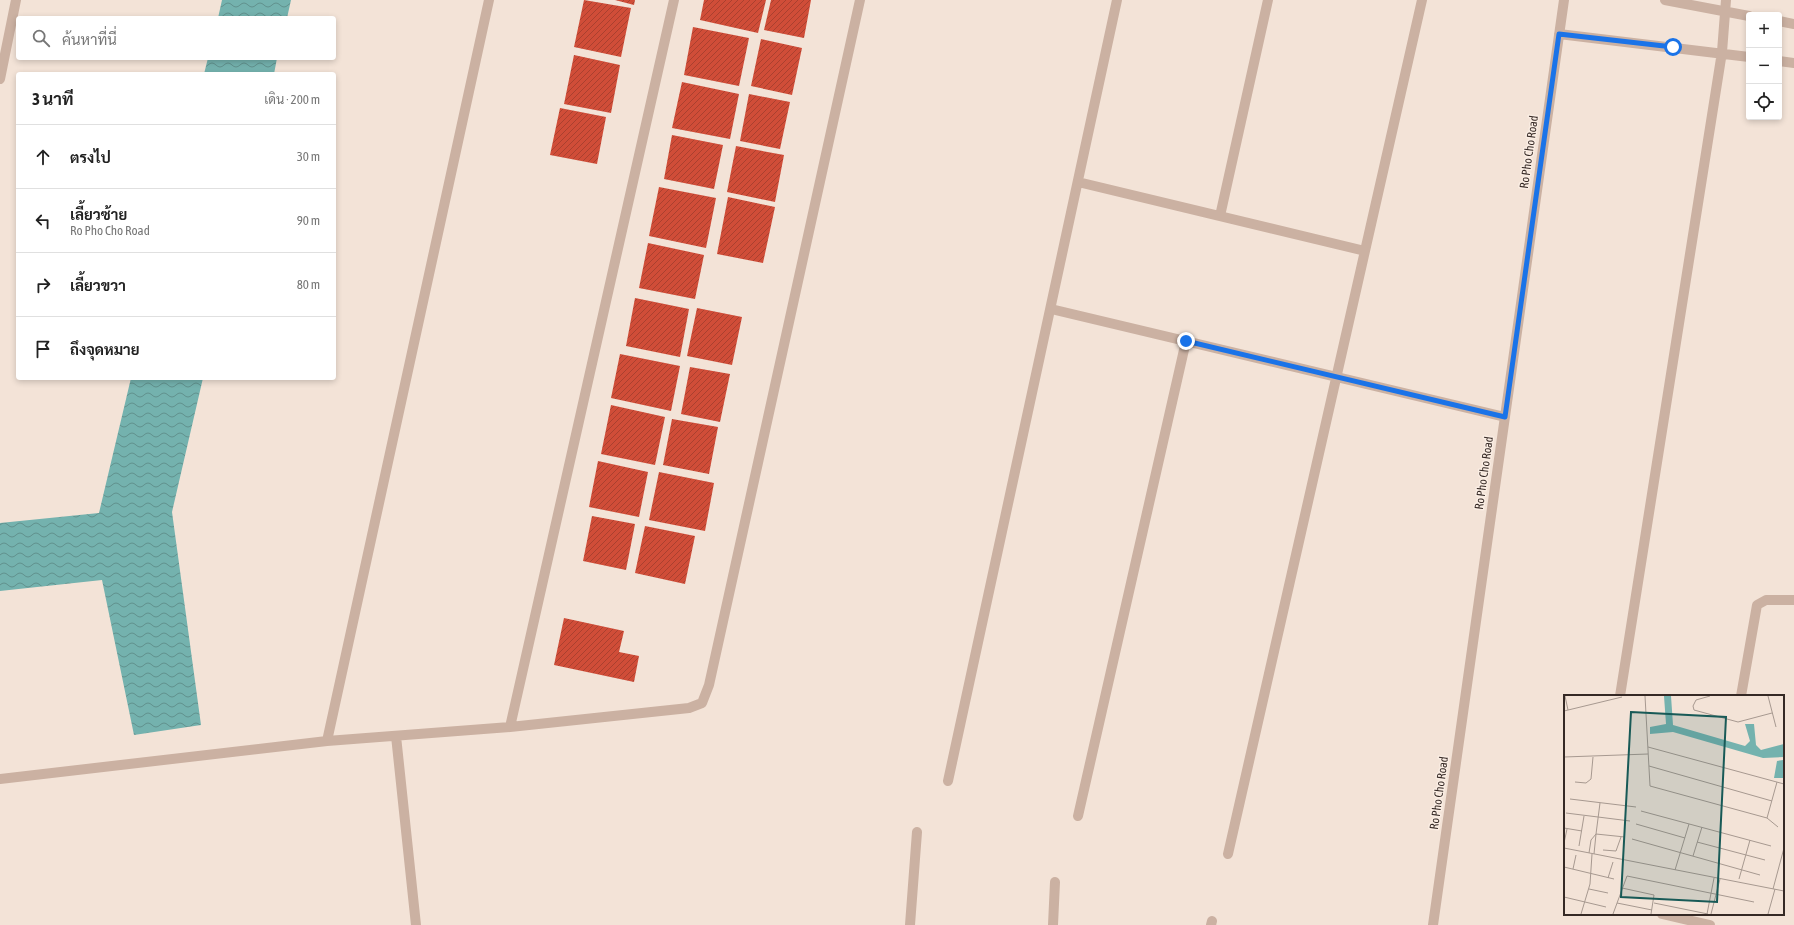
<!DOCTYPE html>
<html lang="th">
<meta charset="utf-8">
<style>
:root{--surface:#fff;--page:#f6f6f6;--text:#222;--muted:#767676;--line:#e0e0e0}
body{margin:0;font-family:"Asap Condensed",Sarabun,sans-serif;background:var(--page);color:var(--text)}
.controls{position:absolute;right:12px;top:12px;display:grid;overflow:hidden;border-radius:4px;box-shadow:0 2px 6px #0003}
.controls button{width:36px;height:36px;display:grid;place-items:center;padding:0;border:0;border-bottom:1px solid var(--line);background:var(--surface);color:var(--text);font:20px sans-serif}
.stop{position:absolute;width:12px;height:12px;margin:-9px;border:3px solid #1a73e8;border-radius:50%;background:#fff}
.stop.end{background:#1a73e8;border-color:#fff;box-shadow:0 1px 4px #0008}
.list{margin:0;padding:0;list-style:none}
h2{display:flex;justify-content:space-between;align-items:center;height:52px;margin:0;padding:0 16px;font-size:17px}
h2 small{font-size:13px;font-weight:400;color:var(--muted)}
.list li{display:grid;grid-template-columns:26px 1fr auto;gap:12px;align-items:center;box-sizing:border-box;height:64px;padding:0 16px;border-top:1px solid var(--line)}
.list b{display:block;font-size:15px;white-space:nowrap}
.list p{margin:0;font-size:13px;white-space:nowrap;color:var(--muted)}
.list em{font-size:13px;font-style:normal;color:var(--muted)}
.icon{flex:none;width:22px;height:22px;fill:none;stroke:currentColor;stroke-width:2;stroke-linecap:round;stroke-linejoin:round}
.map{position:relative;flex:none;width:1794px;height:925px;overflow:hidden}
.search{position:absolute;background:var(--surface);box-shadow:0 2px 6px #0003;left:16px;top:16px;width:320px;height:44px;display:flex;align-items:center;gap:10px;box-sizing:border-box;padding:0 14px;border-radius:4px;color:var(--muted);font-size:15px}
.panel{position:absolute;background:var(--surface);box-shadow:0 2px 6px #0003;left:16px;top:72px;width:320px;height:308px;border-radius:4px}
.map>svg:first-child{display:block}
.water{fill:url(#water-waves)}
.building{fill:url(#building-hatch)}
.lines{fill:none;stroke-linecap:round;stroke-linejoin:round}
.minor{stroke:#cbb1a2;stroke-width:10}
.route{stroke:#1a73e8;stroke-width:5}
.labels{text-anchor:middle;stroke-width:3;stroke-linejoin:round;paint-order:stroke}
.street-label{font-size:12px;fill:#352925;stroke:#faede3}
.inset-road{fill:none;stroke:#a79990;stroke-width:1}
.view{fill:#185a57;fill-opacity:0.15;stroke:#185a57;stroke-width:2}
.inset-edge{fill:none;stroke:#352925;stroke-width:2}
</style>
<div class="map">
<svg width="1794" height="925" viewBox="0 0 1794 925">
<defs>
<pattern id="water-waves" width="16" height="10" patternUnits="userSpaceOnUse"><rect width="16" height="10" fill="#74b2ae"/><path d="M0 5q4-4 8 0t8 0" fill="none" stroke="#60918d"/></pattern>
<pattern id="building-hatch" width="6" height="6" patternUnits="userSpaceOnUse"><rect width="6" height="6" fill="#d04d38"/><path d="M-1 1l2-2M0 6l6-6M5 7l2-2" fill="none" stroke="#aa402f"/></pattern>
</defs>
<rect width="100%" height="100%" fill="#f3e3d7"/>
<path class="water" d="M222,0h69l-4,18h-69z
M208,58h69l-3,16h-70z
M131,378h72l-31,134 29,213 -67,10 -32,-155 -102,11v-68l99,-10z"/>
<path class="building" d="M584,0l47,8 -10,49 -47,-10z
M615,0h20l-1,5z
M704,0h62l-8,33 -58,-13z
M771,0h40l-7,38 -40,-8z
M693,27l56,11 -10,48 -55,-11z
M761,39l41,9 -10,47 -41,-9z
M574,55l46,10 -9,48 -47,-9z
M682,82l57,12 -9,45 -58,-11z
M749,94l41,8 -10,47 -40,-8z
M560,108l46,9 -9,47 -47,-9z
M672,135l51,10 -9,44 -50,-10z
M736,146l48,9 -9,47 -48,-10z
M659,187l57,11 -10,50 -57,-12z
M728,197l47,10 -12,56 -46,-9z
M648,243l56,12 -9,44 -56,-11z
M635,298l54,11 -9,48 -54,-11z
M697,308l45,9 -10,48 -45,-9z
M620,354l60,12 -9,45 -60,-13z
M690,367l40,7 -10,48 -39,-8z
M611,405l54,12 -10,48 -54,-11z
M672,419l46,8 -9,47 -46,-9z
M598,461l50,11 -9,45 -50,-10z
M659,472l55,11 -9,48 -56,-11z
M592,516l43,8 -9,46 -43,-9z
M645,526l50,10 -10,48 -50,-11z
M564,618l60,13 -5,21 20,4 -5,26 -80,-17z"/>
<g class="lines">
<path class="minor" d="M1665,0l84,16
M1779,21l15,3
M1559,34l190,23
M1779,61l15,2
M0,79l16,-79
M1078,182l287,69
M1220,216l48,-216
M1051,309l454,108
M1620,696l102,-644 4,-52
M1741,696l16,-91 9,-5h28
M510,727l164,-727
M396,736l20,189
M327,741l162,-741
M0,779l327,-38 183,-14 179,-19 13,-5 7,-18 151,-685
M948,781l169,-781
M1078,816l108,-475
M1228,854l194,-854
M1662,914l48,11
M910,925l7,-93
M1053,925l2,-43
M1211,925l1,-4
M1433,925l131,-925"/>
</g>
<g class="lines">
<path class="route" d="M1186,341l319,76 54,-383 114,13"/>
</g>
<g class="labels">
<g class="street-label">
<text transform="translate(1529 152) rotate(-82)" y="4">Ro Pho Cho Road</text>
<text transform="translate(1484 473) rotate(-82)" y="4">Ro Pho Cho Road</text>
<text transform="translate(1439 793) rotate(-82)" y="4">Ro Pho Cho Road</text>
</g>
</g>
<g transform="translate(1564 695)">
<rect width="220" height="220" fill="#f3e3d7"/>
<path d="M100,1h7l2,29 72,21 5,-5 -5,-17h9l2,21 5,5 23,-6v13l-21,1 -90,-26 -23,2v-7l16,-3zM219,65l1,18h-10l3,-17z" fill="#74b2ae"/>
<path class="inset-road" d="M1,1l3,14M81,1l5,90 117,32 11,9M146,1l-14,4 -3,6 1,4 44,12 34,-9M204,1l8,31M0,16l58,-14M84,52l136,37M0,62l84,-3M85,71l123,35M11,87l11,1 5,-4 2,-22M6,104l66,8M36,108l-4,31 29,3M77,116l130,35M2,118l64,8M203,123l10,-36M72,129l49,14M0,133l18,3M68,144l128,36M133,147l68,18M0,148l3,-14M15,151l5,-30M0,153l220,43M39,155l13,1 5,-14M25,158l2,-13 5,-6 -2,20M129,161l9,-29M0,172l50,12M9,174l3,-14M111,175l14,-46M44,183l5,-16M175,184l11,-39M58,193l32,7 -3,19M25,194l19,4M209,194l11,-41M0,202l42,10M53,208l35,7M90,208l54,11M17,219l9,-30 2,-30M49,219l14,-38 127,26M143,219l7,-36M147,219l9,-35M204,219l7,-25"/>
<path class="view" d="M67,17l95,5 -9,185 -96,-5z"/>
<rect width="220" height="220" class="inset-edge"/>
</g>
</svg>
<div class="controls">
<button>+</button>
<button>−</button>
<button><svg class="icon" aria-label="locate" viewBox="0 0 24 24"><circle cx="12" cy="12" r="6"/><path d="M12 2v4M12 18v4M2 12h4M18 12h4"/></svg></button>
</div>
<div class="stop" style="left:1673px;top:47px"></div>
<div class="stop end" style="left:1186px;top:341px"></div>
<div class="search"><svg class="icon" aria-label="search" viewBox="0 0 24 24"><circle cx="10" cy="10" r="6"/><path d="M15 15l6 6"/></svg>ค้นหาที่นี่</div>
<section class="panel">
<h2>3 นาที<small>เดิน · 200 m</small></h2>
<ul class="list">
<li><svg class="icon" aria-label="ahead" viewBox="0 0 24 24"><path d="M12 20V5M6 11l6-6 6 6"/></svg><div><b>ตรงไป</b></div><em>30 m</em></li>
<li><svg class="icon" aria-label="left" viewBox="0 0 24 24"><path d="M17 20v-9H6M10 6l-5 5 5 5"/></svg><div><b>เลี้ยวซ้าย</b><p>Ro Pho Cho Road</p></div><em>90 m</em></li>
<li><svg class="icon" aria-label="right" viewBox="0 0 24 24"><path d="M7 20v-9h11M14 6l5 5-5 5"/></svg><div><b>เลี้ยวขวา</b></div><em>80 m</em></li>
<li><svg class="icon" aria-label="arrive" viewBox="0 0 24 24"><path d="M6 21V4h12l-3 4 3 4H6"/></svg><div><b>ถึงจุดหมาย</b></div></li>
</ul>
</section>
</div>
